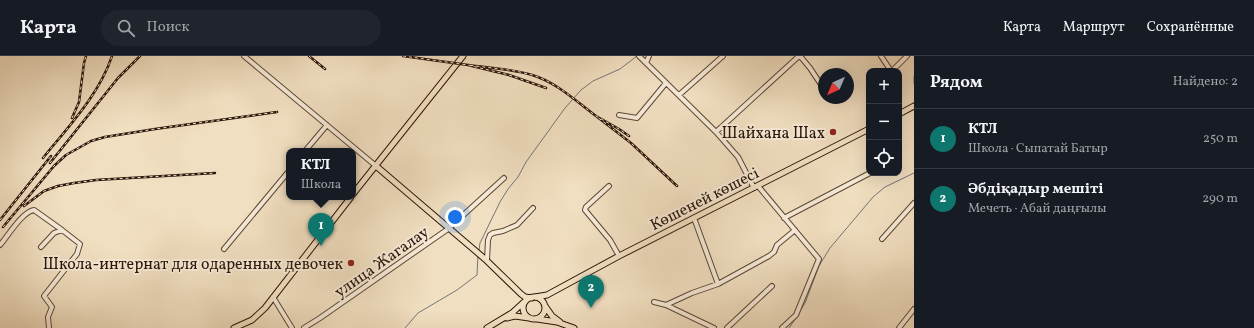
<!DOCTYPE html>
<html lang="ru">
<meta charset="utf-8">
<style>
:root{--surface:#171b24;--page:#20242c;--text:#f1f3f6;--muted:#9ea1a6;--line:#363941;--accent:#0f766e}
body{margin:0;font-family:Vollkorn,serif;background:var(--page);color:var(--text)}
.controls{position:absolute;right:12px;top:12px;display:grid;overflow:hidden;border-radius:8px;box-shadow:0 4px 16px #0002}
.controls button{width:36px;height:36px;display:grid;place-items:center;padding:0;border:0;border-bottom:1px solid var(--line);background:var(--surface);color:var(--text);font:20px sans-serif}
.compass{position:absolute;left:818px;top:12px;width:36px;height:36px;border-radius:50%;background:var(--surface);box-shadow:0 4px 16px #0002;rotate:224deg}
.you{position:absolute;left:455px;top:161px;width:14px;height:14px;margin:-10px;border:3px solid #fff;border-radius:50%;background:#1a73e8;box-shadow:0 0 0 6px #1a73e833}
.badge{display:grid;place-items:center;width:26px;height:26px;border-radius:50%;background:var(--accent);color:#fff;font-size:13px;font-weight:700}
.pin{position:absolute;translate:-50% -33px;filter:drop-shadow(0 1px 2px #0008)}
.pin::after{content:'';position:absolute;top:21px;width:14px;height:12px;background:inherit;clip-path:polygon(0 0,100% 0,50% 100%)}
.popup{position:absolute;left:286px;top:92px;width:70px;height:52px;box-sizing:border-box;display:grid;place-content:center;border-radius:8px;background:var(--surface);filter:drop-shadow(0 1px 3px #0005);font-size:13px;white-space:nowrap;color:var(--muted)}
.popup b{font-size:15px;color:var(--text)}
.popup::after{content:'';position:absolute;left:50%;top:100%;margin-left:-8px;border:8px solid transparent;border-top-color:var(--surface)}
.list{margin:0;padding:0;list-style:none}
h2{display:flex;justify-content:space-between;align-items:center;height:52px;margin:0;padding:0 16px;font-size:17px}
h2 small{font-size:13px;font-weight:400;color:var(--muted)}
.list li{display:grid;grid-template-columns:26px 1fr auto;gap:12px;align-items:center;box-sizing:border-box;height:60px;padding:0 16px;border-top:1px solid var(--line)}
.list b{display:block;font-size:15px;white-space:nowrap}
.list p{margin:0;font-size:13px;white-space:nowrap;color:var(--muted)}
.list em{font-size:13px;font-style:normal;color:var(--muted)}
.icon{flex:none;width:22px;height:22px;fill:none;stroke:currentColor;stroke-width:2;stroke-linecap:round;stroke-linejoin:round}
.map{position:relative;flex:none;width:914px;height:272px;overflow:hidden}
header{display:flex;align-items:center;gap:24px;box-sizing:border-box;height:56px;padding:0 20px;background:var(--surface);border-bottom:1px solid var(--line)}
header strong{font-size:19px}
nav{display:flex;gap:22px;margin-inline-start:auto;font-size:14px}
.search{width:280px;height:36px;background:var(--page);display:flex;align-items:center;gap:10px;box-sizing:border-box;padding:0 14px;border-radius:22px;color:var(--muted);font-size:15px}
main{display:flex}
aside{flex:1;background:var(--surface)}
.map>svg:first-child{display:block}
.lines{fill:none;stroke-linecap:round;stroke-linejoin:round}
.stream{stroke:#727775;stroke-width:1}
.minor-casing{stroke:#5c4736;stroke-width:6}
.major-casing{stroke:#2b1407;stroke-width:7}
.minor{stroke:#f6ead7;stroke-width:4}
.major{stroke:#f1dfc1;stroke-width:5}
.rail-casing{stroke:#2b1407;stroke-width:2.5}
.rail{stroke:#f6ead7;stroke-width:1;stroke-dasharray:3;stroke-linecap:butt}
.poi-dot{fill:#8f2418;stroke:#f6ead7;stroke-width:1.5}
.labels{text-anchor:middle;stroke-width:4;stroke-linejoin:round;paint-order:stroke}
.poi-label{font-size:16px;fill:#2b1407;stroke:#f6ead7;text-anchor:end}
.street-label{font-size:16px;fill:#2b1407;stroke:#f6ead7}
</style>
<header>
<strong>Карта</strong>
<div class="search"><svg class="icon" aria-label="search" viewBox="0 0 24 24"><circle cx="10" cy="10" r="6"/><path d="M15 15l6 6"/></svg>Поиск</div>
<nav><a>Карта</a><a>Маршрут</a><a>Сохранённые</a></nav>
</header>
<main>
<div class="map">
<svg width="914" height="272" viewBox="0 0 914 272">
<rect width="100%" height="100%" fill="#f1dfc1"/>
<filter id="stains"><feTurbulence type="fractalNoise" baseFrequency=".005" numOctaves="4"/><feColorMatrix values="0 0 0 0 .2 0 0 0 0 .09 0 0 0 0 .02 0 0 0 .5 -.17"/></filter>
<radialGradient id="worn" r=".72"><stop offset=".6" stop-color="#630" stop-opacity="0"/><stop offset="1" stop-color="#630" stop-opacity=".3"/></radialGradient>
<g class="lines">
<path class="stream" d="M914,20v8
M479,194l1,-7 20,-41 8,-13 10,-12 8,-15 39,-54 16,-18 12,-9 27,-12 17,-13
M799,257l6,-10 14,-37 11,-18 43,-51 12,-10 29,-14
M405,272l13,-15 39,-23 20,-15 1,-20
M789,272l7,-10"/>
<g class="minor-casing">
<path id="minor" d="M244,0l132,110
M639,0l77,76 22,25 16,31
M800,0l10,12 14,21
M881,0l10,15
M646,7l3,-7
M892,15l15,-15
M679,39l44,-39
M619,59l18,3 29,-35
M716,76l83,-76
M305,95l22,-26
M609,130l-23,21 -1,3 25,30 9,16
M758,130l61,73 -23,56 -14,13
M694,162l24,66
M784,162l86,-45
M882,183l32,-36
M0,189c8,-9 22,-33 34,-35l28,20
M41,191l13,-14 8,-3 18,14 -3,10 -33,42 8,11 -4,10 1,11
M224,193l65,-78
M487,204l1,-20 2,-5 3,-2 10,-2 14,-6 16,-17
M273,241l19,31
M654,246l12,3 48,23
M666,249l26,-12 26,-9 51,-28 5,-4 3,-7 18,-15
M304,272l16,-10 128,-89 56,-51
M727,272l45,-42
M899,272l15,-19"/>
</g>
<g class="major-casing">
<path id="major" d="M899,58l15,-8
M376,110l109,93 36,35 4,3 7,1
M353,138l110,-138
M535,241l12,-2 72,-39 250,-127
M523 252a11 11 0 1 1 22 0a11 11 0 1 1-22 0Z
M545,250l7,10 8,6
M507,262l8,-2 14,2
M537,263l20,3 17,6
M234,272l18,-8 13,-12 86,-111
M487,272l25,-15 12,-11"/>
</g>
<use href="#minor" class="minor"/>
<use href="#major" class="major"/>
<g class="rail-casing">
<path id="rail" d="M309,0l16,13
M403,0l65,9
M546,32l-37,-13 -41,-10c21,3 44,4 64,10 24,7 44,26 64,41
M72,62l7,-16 5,-39 2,-7
M629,80l-10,-7 -23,-13 35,27 46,43
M43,102c25,-31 56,-63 69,-102
M50,107l68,-85 22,-22
M24,150l20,-15 14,-5 16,-3 22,-3 119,-7
M0,164l51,-64
M3,171l51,-61 12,-11 25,-14 14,-4 50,-8 122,-17"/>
</g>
<use href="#rail" class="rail"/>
</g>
<g class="poi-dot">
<circle cx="833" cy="76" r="4"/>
<circle cx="351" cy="207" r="4"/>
</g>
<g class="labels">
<g class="poi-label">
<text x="825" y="82">Шайхана Шах</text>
<text x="343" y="213">Школа-интернат для одаренных девочек</text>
</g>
<g class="street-label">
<text transform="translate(704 142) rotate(-27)" y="6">Көшеней көшесі</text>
<text transform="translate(381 205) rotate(-35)" y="6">улица Жагалау</text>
</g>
</g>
<rect width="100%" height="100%" filter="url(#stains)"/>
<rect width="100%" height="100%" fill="url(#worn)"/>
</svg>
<div class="controls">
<button>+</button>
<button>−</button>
<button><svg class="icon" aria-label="locate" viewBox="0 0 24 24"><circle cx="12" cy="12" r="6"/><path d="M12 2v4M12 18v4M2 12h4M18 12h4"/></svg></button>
</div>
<svg class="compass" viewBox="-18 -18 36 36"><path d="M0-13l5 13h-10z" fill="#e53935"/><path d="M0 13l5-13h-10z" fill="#9ea1a6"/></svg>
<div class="you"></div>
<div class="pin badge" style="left:321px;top:190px">1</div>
<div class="popup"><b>КТЛ</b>Школа</div>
<div class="pin badge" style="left:591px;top:252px">2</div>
</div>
<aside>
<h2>Рядом<small>Найдено: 2</small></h2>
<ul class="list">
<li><span class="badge">1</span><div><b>КТЛ</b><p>Школа · Сыпатай Батыр</p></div><em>250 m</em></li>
<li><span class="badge">2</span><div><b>Әбдіқадыр мешіті</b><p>Мечеть · Абай даңғылы</p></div><em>290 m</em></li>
</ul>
</aside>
</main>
